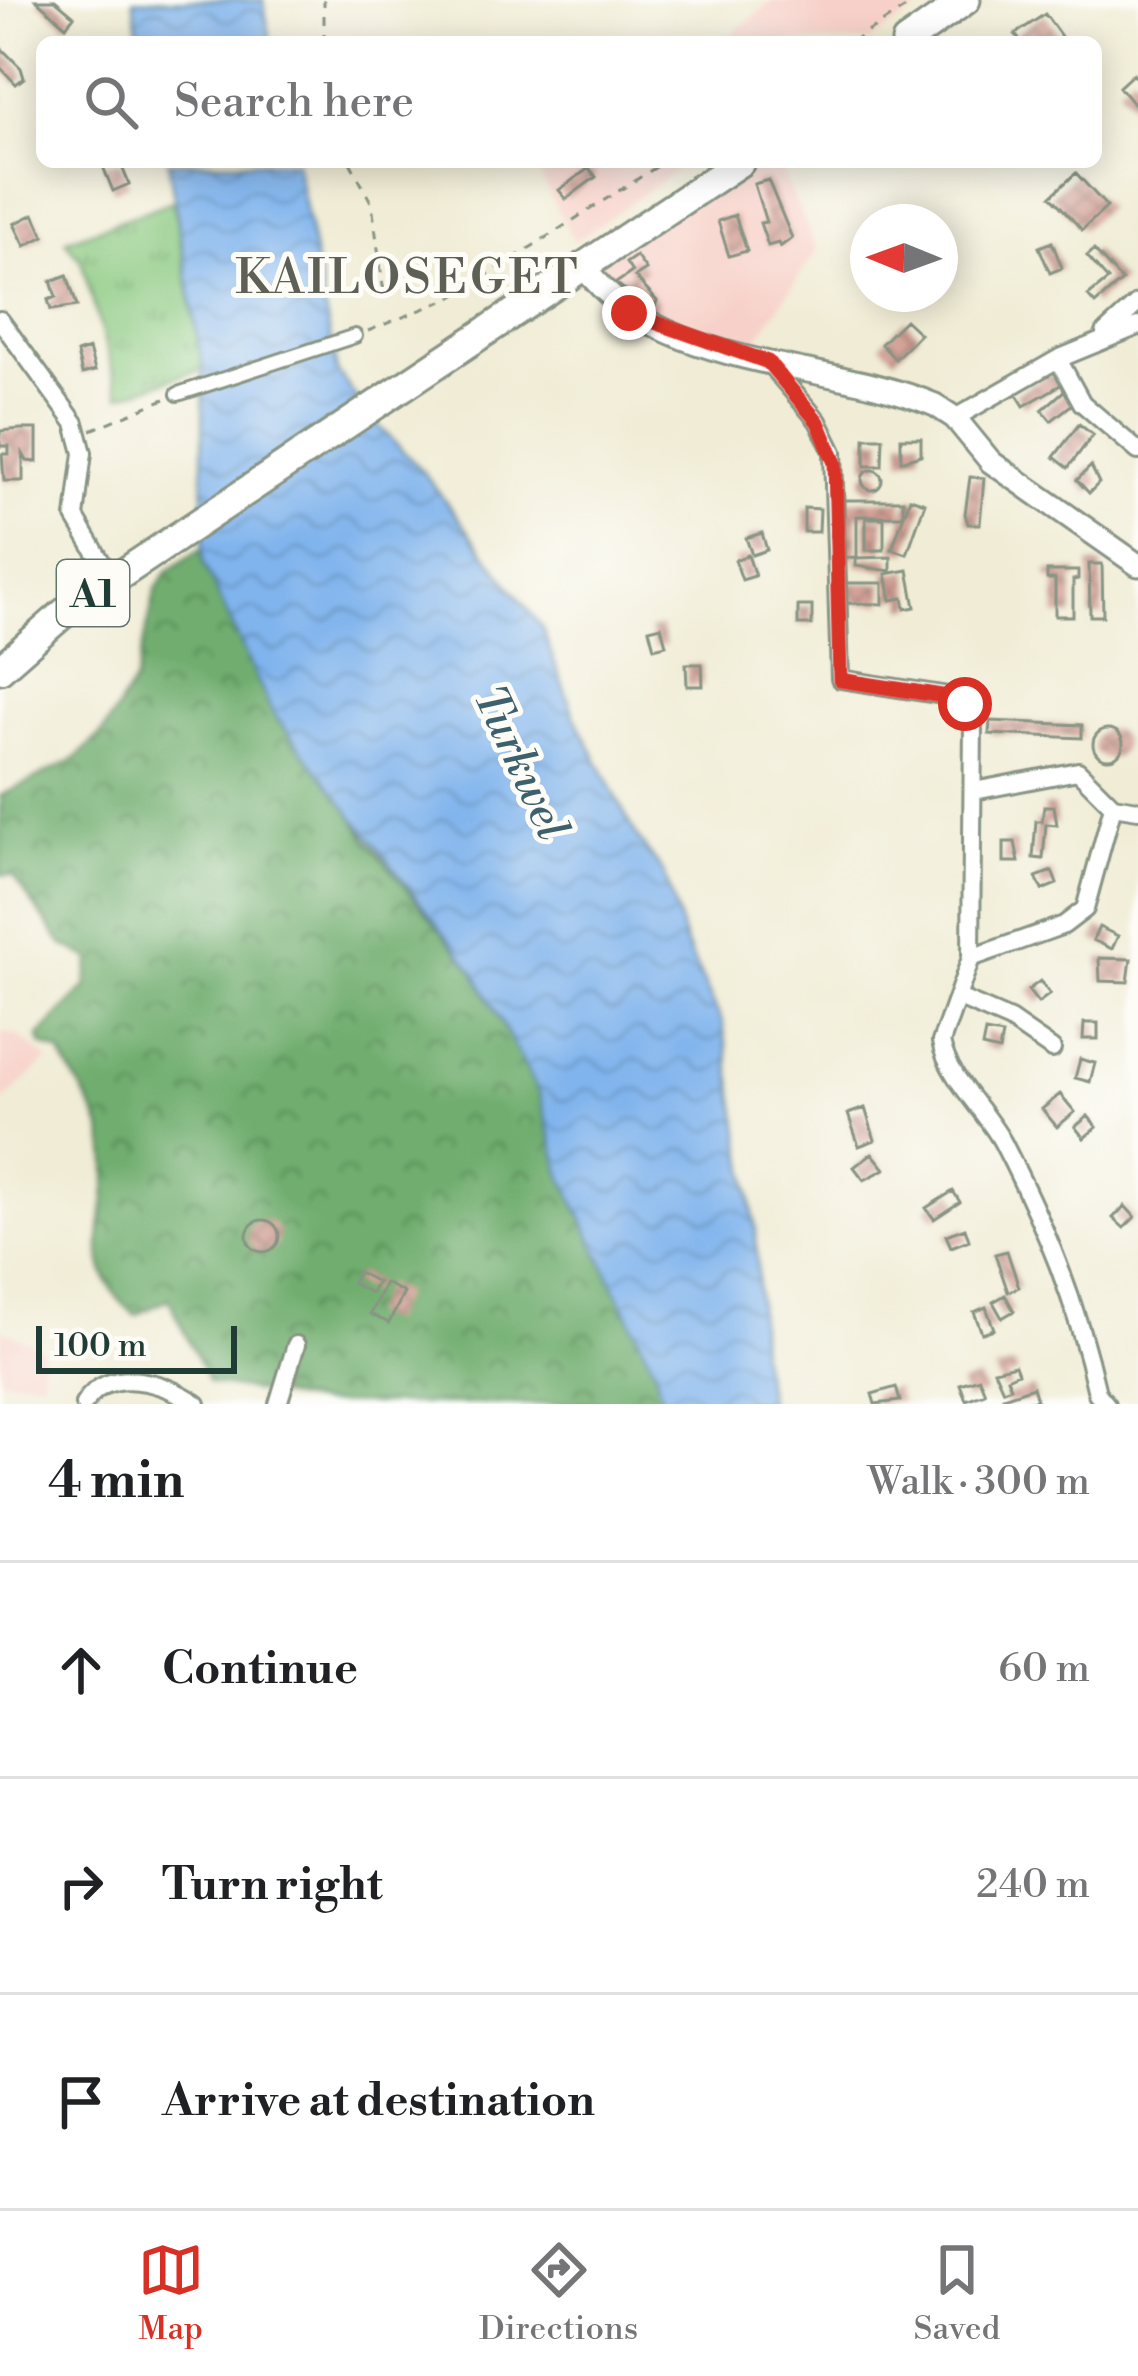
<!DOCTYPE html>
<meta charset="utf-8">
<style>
:root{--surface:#fff;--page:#f2f2f2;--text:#202124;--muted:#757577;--line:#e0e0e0;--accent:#d93025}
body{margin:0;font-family:"Libre Bodoni",serif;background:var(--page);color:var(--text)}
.compass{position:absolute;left:850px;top:204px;width:108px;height:108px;border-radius:50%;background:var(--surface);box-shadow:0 6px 30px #0003;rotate:271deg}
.scale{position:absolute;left:36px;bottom:30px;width:201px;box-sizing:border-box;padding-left:12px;border:6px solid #1f3d34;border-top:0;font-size:33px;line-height:42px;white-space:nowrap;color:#1f3d34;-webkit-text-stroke:9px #fdfcf7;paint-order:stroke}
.stop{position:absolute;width:36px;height:36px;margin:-27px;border:9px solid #d93025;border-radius:50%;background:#fff}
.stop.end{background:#d93025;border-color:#fff;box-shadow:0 3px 12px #0008}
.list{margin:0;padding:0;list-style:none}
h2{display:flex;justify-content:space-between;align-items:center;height:156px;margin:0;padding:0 48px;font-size:51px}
h2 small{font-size:39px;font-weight:400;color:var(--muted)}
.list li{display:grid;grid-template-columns:78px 1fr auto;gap:36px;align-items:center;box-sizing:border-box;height:216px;padding:0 48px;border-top:3px solid var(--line)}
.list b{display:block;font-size:45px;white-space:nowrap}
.list em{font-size:39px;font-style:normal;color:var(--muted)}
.icon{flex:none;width:66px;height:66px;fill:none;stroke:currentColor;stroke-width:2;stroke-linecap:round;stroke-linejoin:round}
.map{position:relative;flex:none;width:1138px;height:1404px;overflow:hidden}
.search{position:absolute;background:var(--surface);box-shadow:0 6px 30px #0003;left:36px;right:36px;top:36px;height:132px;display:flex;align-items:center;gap:30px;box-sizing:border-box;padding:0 42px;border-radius:18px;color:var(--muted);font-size:45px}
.sheet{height:804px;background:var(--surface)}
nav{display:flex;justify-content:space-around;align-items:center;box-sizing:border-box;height:168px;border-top:3px solid var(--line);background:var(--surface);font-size:33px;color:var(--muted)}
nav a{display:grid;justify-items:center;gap:6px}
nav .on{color:var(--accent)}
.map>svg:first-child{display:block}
.built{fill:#f7d1c9}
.grass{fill:url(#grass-tufts);stroke:#54835a;stroke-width:3}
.forest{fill:url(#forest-crowns);stroke:#477551;stroke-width:3}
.water{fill:url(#water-waves);stroke:#507890;stroke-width:3}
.building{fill:url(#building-cross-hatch)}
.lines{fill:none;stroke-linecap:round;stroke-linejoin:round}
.pedestrian-casing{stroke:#889484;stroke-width:18}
.minor-casing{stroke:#889484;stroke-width:22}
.tertiary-casing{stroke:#889484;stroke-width:27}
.trunk-casing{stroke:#889484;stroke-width:33}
.path{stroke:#889484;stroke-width:3;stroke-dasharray:9 9;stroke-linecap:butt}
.pedestrian{stroke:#fff;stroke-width:12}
.minor{stroke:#fff;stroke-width:16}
.tertiary{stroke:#fff;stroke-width:21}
.trunk{stroke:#fff;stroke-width:27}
.route{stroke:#d93025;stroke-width:15}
.labels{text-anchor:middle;stroke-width:10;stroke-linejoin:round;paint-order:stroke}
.shield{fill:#fdfcf7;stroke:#62766e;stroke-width:3}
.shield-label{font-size:39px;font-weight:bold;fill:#1f3d34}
.water-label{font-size:45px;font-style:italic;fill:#3c616c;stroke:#fdfcf7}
.quarter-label{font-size:48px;letter-spacing:3px;fill:#5e6056;stroke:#fdfcf7}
</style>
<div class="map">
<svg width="1138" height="1404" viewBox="0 0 1138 1404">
<defs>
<pattern id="grass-tufts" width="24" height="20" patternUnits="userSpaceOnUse" patternTransform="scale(3)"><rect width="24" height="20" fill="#8ac980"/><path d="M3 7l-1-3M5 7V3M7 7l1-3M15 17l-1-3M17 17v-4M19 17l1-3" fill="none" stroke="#70a46a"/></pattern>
<pattern id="forest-crowns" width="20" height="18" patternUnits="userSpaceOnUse" patternTransform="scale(3)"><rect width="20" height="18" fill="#6fad6e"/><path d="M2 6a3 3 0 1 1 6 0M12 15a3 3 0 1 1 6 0" fill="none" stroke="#5b8e5b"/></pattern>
<pattern id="water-waves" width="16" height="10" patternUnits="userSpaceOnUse" patternTransform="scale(3)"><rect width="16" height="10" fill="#80b4ed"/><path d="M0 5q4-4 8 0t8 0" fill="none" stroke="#6894c1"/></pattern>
<pattern id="building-cross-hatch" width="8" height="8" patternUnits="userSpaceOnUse" patternTransform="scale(3)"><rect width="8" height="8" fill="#d2a096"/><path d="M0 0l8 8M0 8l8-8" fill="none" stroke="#aa847b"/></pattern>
</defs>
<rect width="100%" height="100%" fill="#fdfcf7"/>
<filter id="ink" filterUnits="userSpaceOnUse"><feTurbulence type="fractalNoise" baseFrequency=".00833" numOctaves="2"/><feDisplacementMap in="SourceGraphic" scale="24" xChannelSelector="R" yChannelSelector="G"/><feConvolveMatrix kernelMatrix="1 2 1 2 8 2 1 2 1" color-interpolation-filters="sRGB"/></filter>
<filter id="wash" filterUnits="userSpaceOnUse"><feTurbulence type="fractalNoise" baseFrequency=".004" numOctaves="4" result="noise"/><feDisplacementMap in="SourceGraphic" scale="48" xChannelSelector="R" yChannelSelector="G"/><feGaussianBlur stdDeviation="2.7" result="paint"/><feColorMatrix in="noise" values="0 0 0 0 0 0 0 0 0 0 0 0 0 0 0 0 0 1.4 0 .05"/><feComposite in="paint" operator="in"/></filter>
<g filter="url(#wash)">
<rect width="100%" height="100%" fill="#f0ecd5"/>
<path class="built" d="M774,0h158l-64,42h-146z
M533,162h155l-114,80z
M749,162h29l39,88 -64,95 -120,-35 -40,-47z
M0,1032l17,3 31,24 -48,45z
M0,1329l43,19 -1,32 -42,-1z"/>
<path class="grass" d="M173,201l30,168 -83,27 -39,-136 -16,-19z"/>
<path class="forest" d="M201,549l30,63 136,228 107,131 65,122 23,83 93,195 8,33 -342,-1 -112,-20 -40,-84 -33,16c-66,-51 -19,-102 -31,-171 -4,-30 -32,-65 -45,-92l-19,-7 -2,-9 47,-49 4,-28 -28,-15 -49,-68 -13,-2v-78l75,-37 28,-27 32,-51 21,-92 12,-18z"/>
<path class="water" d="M133,0h130l8,42h-131z
M168,162h128l41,209 33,46 55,57 117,154 32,87 63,122 27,36 22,72 37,79 33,207 4,125 9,48h-106l-8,-33 -93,-195 -23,-83 -65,-122 -202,-259 -69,-150v-193z"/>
<g id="blocks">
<path class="building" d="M36,0h19l19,16 -8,10z
M1045,14l20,28h-44l-6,-8z
M0,47l21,21 3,10 -8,6 -16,-17z
M1133,74l5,6v30l-19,-23z
M120,162l9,22 -16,7 -11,-27z
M589,168l7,9 -30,22 -7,-9z
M1076,173l31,34 -25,23 -31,-34z
M768,180l24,58 -12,9 -2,-4 -10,3 -8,-23 6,-1 -12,-38z
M34,214l10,22 -19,10 -11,-22z
M735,215l12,36 -18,5 -11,-35z
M1052,242l10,26 -12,5 -11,-26z
M1094,250l28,31 -27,23 -7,-8 20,-16 -21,-24z
M636,256l10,14 -11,7 22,24 -5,11 -36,-29 16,-11 -6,-9z
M67,275l10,31 -26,4 -3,-10 8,-3 -5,-16z
M905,320l15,14 -25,25 -14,-15z
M89,349l6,22 -13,3 -5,-21z
M1057,370l7,13 -40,23 -8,-13z
M1065,390l10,12 -24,19 -9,-11z
M1079,424l14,11 -25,33 -14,-11z
M21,429h16v33l-10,-1 -4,-7v27h-19l-2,-27h7v-8h-9v-15z
M865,438h18l-1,28h-17z
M901,438h20v17l-20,6z
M1091,466l8,17 -10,10 -12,-13z
M862 480a10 10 0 1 1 20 0a10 10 0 1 1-20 0Z
M970,477l14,1 -4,46h-12l-3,-10z
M910,498l15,5 -18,51 -15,-5z
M840,500h63v16h-46v41l-16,1z
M804,508l16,1 -1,23h-15z
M866,518h18v32h-18z
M762,533l5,17 -15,5 -6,-17z
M748,555l7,21 -13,4 -7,-20z
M891,557v14l-35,-5v-8z
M1089,564h13l1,52h-13z
M908,570l7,37 -10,2 -2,-11 -12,2 -5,-26z
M1047,571h31v8l-5,1v36h-18v-37h-8z
M842,583h41v21l-41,-1z
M798,606h14v19h-14z
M661,626l5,19 -12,3 -5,-19z
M686,664h16l1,22h-16z
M990,721l92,4v13l-93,-4z
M1093 744a15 15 0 1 1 30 0a15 15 0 1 1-30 0Z
M1044,806h10l3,19 -11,-1 -3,35 -10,-1 3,-37h6z
M1004,842h11l4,20h-15z
M1052,871l5,13 -15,6 -6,-13z
M1099,927l19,9 -6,13 -19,-9z
M1099,958l32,1 -3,23 -28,-1z
M1040,981l10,13 -12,9 -10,-13z
M1084,1023h14v16h-15z
M985,1032l17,3 -3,16 -17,-4z
M1080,1059l15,4 -5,19 -15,-4z
M1060,1094l15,18 -18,15 -15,-18z
M865,1108l10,32 -16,6 -11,-32z
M1088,1116l9,11 -13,11 -9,-11z
M872,1153l13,16 -21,11 -10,-13z
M953,1191l7,11 -26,17 -8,-11z
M1125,1206l10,11 -11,11 -11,-10z
M247 1236a16 16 0 1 1 32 0a16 16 0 1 1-32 0Z
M965,1228l4,12 -18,7 -5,-12z
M1007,1251l12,36 -11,5 -13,-38z
M358,1272l19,10 -6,11 -19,-10z
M385,1283l19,10 -15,30 -19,-9z
M1005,1295l9,16 -12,7 -9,-16z
M986,1307l8,22 -12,4 -8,-21z
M1015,1365l3,8 -11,5 4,9 -8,3 -9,-20z
M979,1378l6,15 -19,7 -6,-16z
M896,1387l4,14 -25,3 -3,-10z
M1033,1387l4,13 -32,4 -2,-7z"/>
</g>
</g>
<g filter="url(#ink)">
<use href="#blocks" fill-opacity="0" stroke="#889484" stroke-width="3"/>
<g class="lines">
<g class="pedestrian-casing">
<path id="pedestrian" d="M178,394l177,-58"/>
</g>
<g class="minor-casing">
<path id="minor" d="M0,320l75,103 8,30 -8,64 37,63
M1105,333l33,-30
M1058,359l24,44 56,48
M768,362l50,59 15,31 7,227 115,18 18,25 -2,236 -30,84c7,36 45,69 62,101 42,82 74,160 94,250l9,11
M955,418l103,-59 80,-33
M1113,806l25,4
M971,958l93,-33 21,-16 28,-103 -35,-35 -104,20
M959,998l51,22 42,29
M84,1404c24,-40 81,-22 113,0
M278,1404l18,-59"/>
</g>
<g class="tertiary-casing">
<path id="tertiary" d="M582,265c79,107 240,93 353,140l20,13 36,44 147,103"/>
</g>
<g class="trunk-casing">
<path id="trunk" d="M906,42l60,-42
M0,669l65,-57 675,-450"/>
</g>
<path class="path" d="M324,42v-42
M852,42l66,-42
M350,162l22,42 11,82 7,11
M368,331l85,-34 211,-135
M91,430l74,-31"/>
<use href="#pedestrian" class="pedestrian"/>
<use href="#minor" class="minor"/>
<use href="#tertiary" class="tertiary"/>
<use href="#trunk" class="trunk"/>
</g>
</g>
<g class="lines" filter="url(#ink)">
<path class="route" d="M629,313l139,49 50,60 17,41 5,217 115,18 10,6"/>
</g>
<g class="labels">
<rect class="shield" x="57" y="560" width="72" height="66" rx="9"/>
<g class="shield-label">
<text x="93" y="607">A1</text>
</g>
<g class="water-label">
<text transform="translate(522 762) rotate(65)" y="16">Turkwel</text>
</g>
<g class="quarter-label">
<text x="408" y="293">KAILOSEGET</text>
</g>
</g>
</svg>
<svg class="compass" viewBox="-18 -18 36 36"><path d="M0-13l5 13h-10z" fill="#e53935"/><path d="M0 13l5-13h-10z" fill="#757577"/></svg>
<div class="scale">100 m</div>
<div class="stop" style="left:965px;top:704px"></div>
<div class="stop end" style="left:629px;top:313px"></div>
<div class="search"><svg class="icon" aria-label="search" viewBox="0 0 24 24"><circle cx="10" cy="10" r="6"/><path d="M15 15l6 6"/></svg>Search here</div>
</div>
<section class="sheet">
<h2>4 min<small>Walk · 300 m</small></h2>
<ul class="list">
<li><svg class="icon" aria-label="ahead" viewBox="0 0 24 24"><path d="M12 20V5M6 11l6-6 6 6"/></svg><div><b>Continue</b></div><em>60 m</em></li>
<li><svg class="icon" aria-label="right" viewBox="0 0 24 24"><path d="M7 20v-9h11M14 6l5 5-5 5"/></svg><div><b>Turn right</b></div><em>240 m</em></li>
<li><svg class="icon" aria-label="arrive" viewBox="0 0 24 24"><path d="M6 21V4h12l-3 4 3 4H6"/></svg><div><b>Arrive at destination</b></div></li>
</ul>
</section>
<nav>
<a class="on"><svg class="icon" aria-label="map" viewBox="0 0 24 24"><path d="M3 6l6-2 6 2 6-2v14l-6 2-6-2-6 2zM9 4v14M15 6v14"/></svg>Map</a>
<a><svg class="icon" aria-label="directions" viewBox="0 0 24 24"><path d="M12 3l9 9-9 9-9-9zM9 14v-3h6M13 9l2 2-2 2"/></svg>Directions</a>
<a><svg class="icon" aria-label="saved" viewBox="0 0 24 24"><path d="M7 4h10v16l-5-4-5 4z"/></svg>Saved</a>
</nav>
